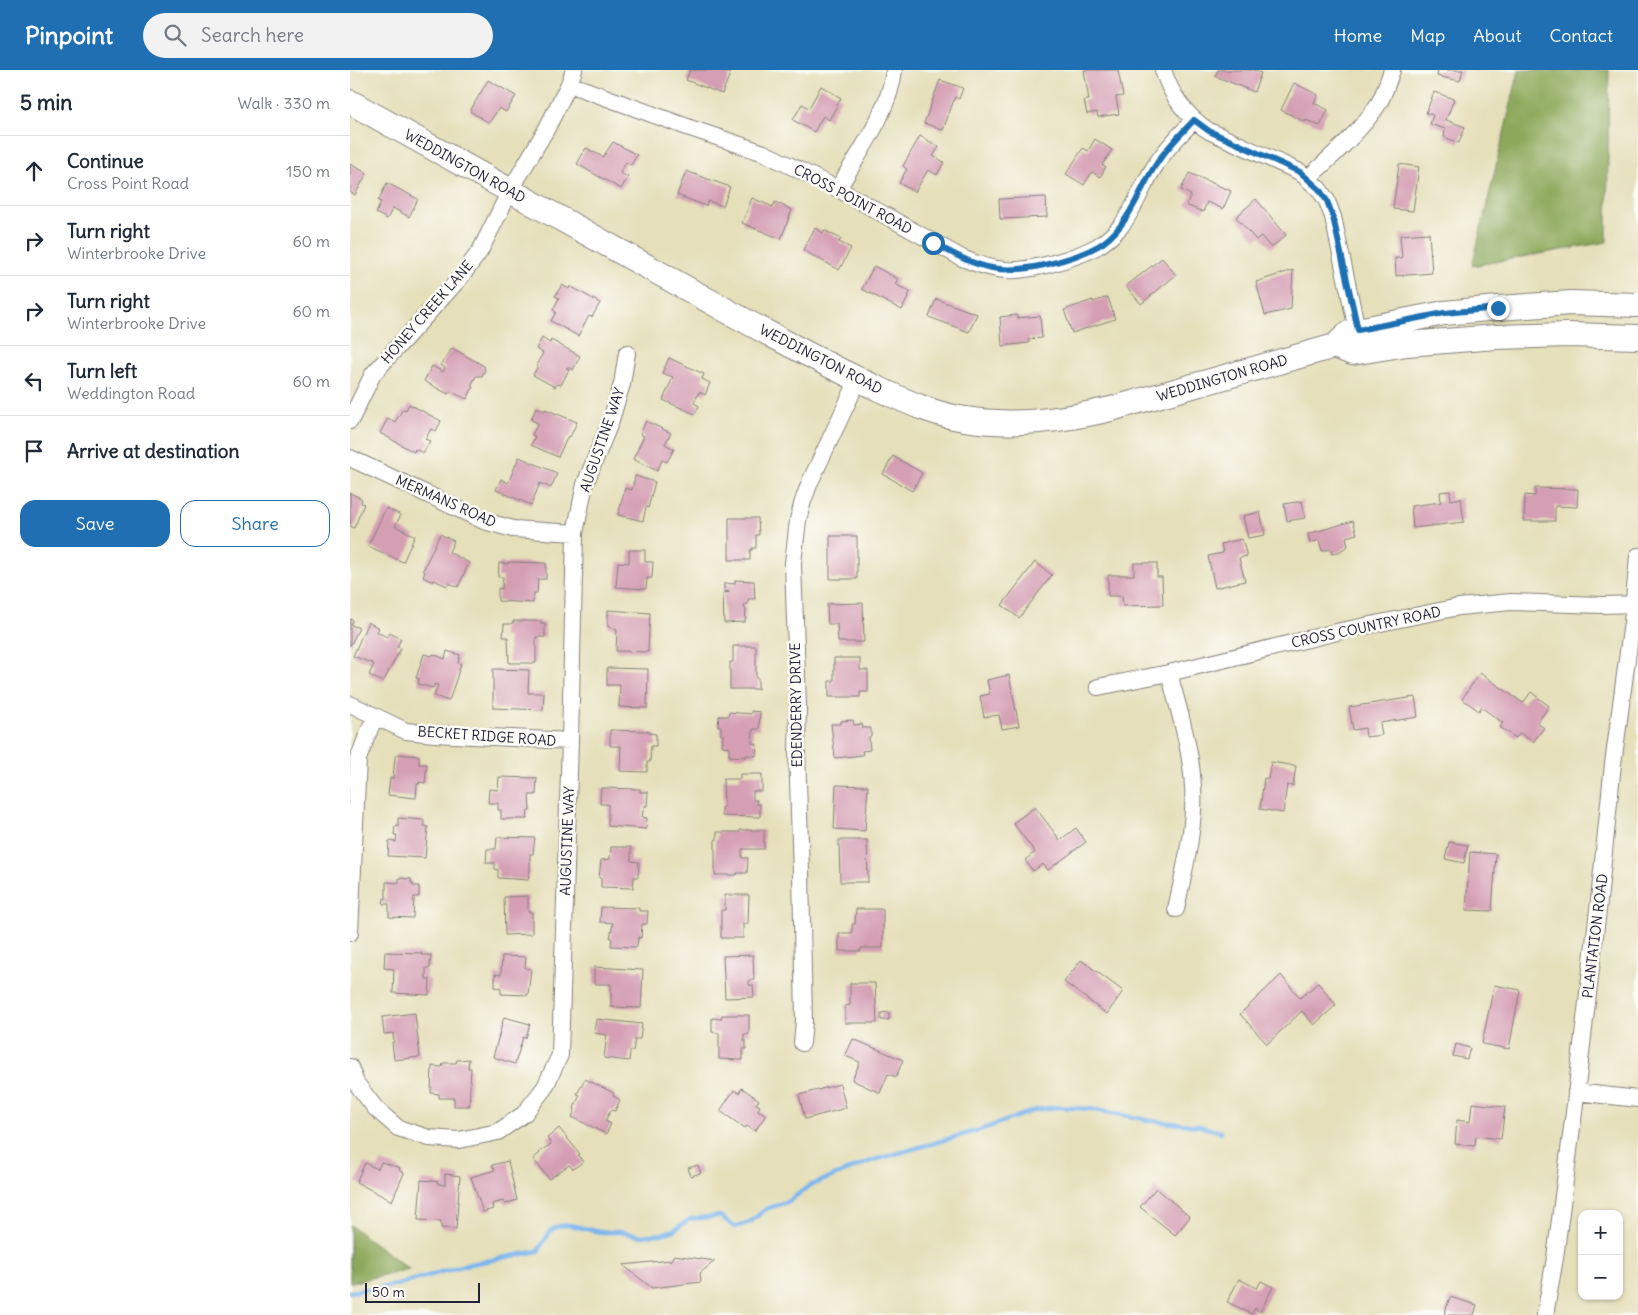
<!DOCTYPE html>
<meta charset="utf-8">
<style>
:root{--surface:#fff;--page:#f2f2f3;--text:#1f2937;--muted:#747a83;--line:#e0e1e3;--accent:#1f6fb2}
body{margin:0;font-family:Delius,sans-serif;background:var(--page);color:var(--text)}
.controls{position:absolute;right:15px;bottom:15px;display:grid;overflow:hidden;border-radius:10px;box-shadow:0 1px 4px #0004}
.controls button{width:45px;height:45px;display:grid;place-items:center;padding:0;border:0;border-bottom:1px solid var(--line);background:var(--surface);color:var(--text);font:25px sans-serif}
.scale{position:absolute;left:15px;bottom:12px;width:115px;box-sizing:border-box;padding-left:5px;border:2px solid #22223b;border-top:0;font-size:14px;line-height:18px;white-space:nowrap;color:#22223b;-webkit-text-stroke:4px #fdfcf7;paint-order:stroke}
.stop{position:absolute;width:15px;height:15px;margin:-11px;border:4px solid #1f6fb2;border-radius:50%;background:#fff}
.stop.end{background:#1f6fb2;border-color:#fff;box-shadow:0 1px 5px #0008}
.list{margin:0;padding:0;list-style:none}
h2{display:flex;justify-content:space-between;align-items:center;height:65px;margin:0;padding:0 20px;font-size:21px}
h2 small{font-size:16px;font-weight:400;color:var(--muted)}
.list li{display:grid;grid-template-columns:32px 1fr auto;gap:15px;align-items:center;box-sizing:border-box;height:70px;padding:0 20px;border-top:1px solid var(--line)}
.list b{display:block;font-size:19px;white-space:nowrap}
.list p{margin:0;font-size:16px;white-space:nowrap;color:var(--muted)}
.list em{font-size:16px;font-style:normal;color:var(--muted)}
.actions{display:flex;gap:10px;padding:15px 20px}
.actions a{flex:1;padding:11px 0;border:1px solid var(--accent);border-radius:15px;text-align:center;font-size:18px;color:var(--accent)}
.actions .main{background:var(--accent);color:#fff}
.icon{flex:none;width:28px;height:28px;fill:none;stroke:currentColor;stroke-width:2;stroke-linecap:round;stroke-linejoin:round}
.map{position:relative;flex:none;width:1288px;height:1245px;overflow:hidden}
header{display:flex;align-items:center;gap:30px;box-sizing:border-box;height:70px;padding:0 25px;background:var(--accent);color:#fff}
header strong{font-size:24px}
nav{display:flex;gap:28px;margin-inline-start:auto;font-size:18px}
.search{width:350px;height:45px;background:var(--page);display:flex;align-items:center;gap:12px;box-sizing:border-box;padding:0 18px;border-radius:28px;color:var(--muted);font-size:19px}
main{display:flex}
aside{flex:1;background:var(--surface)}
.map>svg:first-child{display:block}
.forest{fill:#8ca85a;stroke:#57654a}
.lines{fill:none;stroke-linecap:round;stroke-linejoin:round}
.stream{stroke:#7cb5ec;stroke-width:4.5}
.building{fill:#d49eb3}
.street-casing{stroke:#84807a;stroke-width:18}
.secondary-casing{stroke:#84807a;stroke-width:26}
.street{stroke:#fff;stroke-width:16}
.secondary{stroke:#fff;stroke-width:24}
.route{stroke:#1f6fb2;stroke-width:6}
.labels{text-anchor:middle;stroke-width:5;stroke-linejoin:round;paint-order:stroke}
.street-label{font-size:14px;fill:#22223b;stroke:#fdfcf7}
</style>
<header>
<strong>Pinpoint</strong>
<div class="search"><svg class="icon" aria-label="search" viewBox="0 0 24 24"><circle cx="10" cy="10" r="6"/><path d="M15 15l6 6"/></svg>Search here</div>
<nav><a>Home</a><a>Map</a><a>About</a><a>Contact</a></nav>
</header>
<main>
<aside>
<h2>5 min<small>Walk · 330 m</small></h2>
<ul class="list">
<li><svg class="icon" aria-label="ahead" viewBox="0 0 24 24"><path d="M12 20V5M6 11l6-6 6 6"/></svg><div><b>Continue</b><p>Cross Point Road</p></div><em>150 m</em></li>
<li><svg class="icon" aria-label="right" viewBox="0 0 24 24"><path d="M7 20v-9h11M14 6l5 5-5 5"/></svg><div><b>Turn right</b><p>Winterbrooke Drive</p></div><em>60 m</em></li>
<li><svg class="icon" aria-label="right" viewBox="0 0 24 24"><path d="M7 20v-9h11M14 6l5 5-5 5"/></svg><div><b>Turn right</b><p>Winterbrooke Drive</p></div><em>60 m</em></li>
<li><svg class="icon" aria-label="left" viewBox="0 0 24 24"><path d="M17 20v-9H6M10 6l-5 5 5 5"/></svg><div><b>Turn left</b><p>Weddington Road</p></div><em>60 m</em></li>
<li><svg class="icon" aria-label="arrive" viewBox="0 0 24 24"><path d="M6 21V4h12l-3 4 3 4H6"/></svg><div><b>Arrive at destination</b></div></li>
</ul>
<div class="actions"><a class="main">Save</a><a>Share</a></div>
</aside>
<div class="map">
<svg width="1288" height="1245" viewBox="0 0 1288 1245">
<rect width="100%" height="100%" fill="#fdfcf7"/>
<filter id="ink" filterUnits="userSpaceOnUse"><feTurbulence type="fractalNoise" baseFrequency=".02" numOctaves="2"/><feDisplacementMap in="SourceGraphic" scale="10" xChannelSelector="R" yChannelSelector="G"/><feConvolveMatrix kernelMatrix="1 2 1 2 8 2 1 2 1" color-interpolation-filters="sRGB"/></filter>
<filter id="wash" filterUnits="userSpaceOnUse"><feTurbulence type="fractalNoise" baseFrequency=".0096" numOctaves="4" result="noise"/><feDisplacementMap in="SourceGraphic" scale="20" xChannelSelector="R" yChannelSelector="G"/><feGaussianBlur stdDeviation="1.12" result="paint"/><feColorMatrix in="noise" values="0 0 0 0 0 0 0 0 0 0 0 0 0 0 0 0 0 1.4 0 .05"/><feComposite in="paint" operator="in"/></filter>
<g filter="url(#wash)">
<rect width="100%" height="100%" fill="#e5dfba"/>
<path class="forest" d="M1169,0h90l-2,172 -135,24z
M0,1155l59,44 -59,14z"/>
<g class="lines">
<path class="stream" d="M0,1222l47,-7 68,-20 73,-14 13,-21 8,-4 11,-1 30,7h20l21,4 21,-2 12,-4 16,-11 30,-3 15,11 15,-5 16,-13 23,-8 20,-15 62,-25 112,-32 52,-19 22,-3 34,2 62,12 46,5 22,6"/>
</g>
<g id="blocks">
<path class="building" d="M340,0h30l10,4 -8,20 -36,-14z
M734,0h34l5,26 -7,1 3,17 -21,3 -1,-5 -10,2 -3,-14h5z
M868,0h35l8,3 -7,19 -39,-16z
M1088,0h25l-3,11 -23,-5z
M138,10l28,16 -10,16 -7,-4 -10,15 -19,-12z
M590,10l23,8 -4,11 -4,-2 -12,33 -19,-7z
M944,13l24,12 -4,8 14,7 -8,16 -14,-6 -1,2 -24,-12z
M471,16l20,12 -12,22 -6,-4 -9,16 -21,-12 9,-16 7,4z
M1084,22l20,7 -8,21 19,7 -6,16 -15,-6 1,-8 -15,-5 3,-9 -7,-2z
M570,66l19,11 -6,9 11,6 -7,13 -9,-5 -13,22 -16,-9 8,-14 -4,-3z
M745,69l17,11 -10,15 4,2 -6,10 -8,-5 -8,13 -18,-11 17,-26 5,3z
M263,72l24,13 -6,10 -5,-3 -6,11 8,4 -7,12 -44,-25 9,-16 17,9z
M0,94l17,9 -12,22 -5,-3z
M1049,94l20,3 -6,44 -20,-2z
M336,101l44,16 -7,19 -15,-5 -2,5 -29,-11z
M839,103l42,18 -8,18 -16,-7 -4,10 -17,-7 5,-10 -10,-5z
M37,113l31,16 -9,18 -16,-9 -6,11 -11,-6 5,-11 -3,-1z
M696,127l1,20 -47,2 -1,-20z
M402,128l21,9 2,-5 17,8 -11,29 -39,-16z
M906,129l30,36 -15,13 -10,-12 -5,4 -20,-23z
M465,158l8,5 1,-3 17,9 -2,3 12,6 -12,22 -36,-20z
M1079,163l3,40 -36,3 -1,-18h7l-2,-23z
M812,188l14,17 -35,29 -15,-18z
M524,196l24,13 -3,5 15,8 -8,18 -40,-21z
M943,200l-2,39 -26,6 -9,-33z
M212,215l7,4 1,-3 30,17 -8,14 -3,-1 -11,20 -27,-15 5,-9 -3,-2 6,-12 -4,-2z
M758,227l7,22 -43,14 -8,-23 29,-10v2z
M586,229l41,15 -8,18 -40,-15z
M667,245v3l23,-2 2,22 -13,1v4l-27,3 -2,-29z
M192,268l8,5 1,-3 29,16 -7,14 -6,-3 -1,1 3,2 -8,15 -4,-1 -2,3 -22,-12 5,-9 -2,-1 7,-12 -7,-4z
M102,278l32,18 1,4 -3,6h-6l-5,10 2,1 -6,12 -18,-8 -1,3 -24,-13 8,-15 11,6 2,-4 -4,-3z
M319,288l35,16 -2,5 8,4 -5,12 -6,-3 -5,11 5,3 -4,8 -32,-14 10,-23 -11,-4z
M59,334l32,17 -5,10 -5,-2 -6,10 5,2 -7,12 -8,-4 -1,3 -34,-19 8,-15 7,4 8,-13 3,1z
M186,337l9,4v-2l32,13 -7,15 -2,-1 -10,21 -27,-12 4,-9 -3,-1 6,-12 -7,-3z
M296,351l25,12 -6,11 9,5 -7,13 -5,-2 -5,11 -24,-12 11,-23 -4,-2z
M543,386l29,17 -10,18 -29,-17z
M169,387l38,16 -6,15 -11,-5 -9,22 -35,-15 5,-11 7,4z
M285,406l20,6 -7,26 -2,-1 -3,14 -25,-6 7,-27 7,2z
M1185,418l43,1 -1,18 -22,-1v15h-31l1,-26 10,1z
M1100,421l1,9 10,-2 3,24 -51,6 -2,-22 30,-4 -1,-10z
M0,423l12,6 -1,4 3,1 -10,24 -4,-2z
M952,431l3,17 -18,3 -3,-17z
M36,438l15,7 -6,11 20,10 -12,26 -35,-16z
M910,442l5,23 -17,3 -5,-22z
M379,448h29l1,17h-3v13h-4v2h-2v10h-21z
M1003,451l4,13 -11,3 2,9 -9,6 -7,2 -1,-5 -9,2 -3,-11 -9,3 -2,-9z
M90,464l14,7 -5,11 20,11 -11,24 -9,-4 -2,3 -13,-6 -1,2 -10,-5 2,-5 -2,-2z
M480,466h27v43h-27z
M892,469l5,17 -8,2 6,23 -30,7 -7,-32 15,-3 -2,-9z
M279,480h16v12h8l-1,16h-5l-1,11 -30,-2 2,-25 11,1z
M158,492l38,1v16h-8l-1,14h-3l-1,10 -35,-2v-13l4,1 1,-12h-5l1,-14 9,1z
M685,492l17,13 -33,43 -17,-13z
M784,493h23v14h5l1,28 -40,1 -1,-10h-14v-21h26z
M385,510l19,1 1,18h-7v5h-3l-1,4h2l-1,14 -21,1 -1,-30 7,-1 -6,-1v-8l11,1z
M513,533l1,39h-26l-1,-18h-9l-1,-20z
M258,540l42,3 -2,39 -32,-1 1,-22 -9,-2z
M0,549l3,1 -2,5 8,3 -9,18z
M163,551h28v2h4v14h-9v26h-27l-1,-26h-5l1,-13h7l2,-1z
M18,552l11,6 -2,4 10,5 3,-4 11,6 -4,8 4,1 -18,34 -14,-7 5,-11 -21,-8z
M383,576h23v32h2v11h-28v-27h3z
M97,581l13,4 -2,8 3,1 -12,37 -15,-5 4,-11 -3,-1 -2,4 -15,-4 1,-5 -3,-1 8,-24 8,2 1,-2 12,5z
M484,588h26v12h8v22h-8v5h-31v-16h5z
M257,598l41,1 -1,39 -28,-1 1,-22h-13z
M143,599l36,1 -1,23h16l-1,17 -50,-2z
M1130,603l43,30 8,-11 18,14 -12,17 7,5 -11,14 -13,-9 -4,5 -16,-11 3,-4 -22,-16 -2,4 -17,-12z
M659,605l10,51 -17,3 -3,-14 -15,2 -4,-21 10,-2 -3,-14z
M1065,627l3,20 -38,6 2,12 -16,2 -1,-9 -12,2 -4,-23z
M401,641l9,1 -1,17h-6l-1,14 5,1 -1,12 -10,-1v2l-17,-1v-9l-7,-1 1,-11h-2v-9h-3l1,-10h9l1,-4 22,2z
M503,650l1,5 8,-1 1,4h8v8l-2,1 1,13 -8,1 1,4 -28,3 -4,-34h10v-3z
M260,660l38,1v2l8,1v12h-5l-1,16h-3v10l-27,-1 1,-25h-11z
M47,684l22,2v8h8l-2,19 -6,-1v2h-2l-1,14 -28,-3 2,-17h3l2,-21z
M921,692l25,4 -3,20 -6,-1 -4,28 -23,-4 4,-31 4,1z
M390,704h22v17h-9v9h4l-1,4h4v13l-38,-1v-9h2l-1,-28h17z
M149,707l38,1 -1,17h-7l1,16h-2l-1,8h-26v-9h-3v-7h-10l1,-14 9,1z
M486,715l32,1 -3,45 -31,-2z
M251,718l39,1v3h8l-1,14h-3l-2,11 5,1 -1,11 -38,-3v-22h-8z
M685,737l25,33 16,-12 10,14 -38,28 -5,-6 -10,7 -8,-11 10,-8 -22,-29z
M48,748l26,2v6l4,1 -3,31 -37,-2 1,-15 7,1 1,-7h-3l1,-9 3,1z
M390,760h24v19h-22v9h6l-1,15h-10v2h-22v-35l2,-1v-7h23z
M147,767l38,1 -2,16h-3v16l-2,10 -30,-2v-8l-3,-1v-6h-9l1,-14h9z
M489,770h28l1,42h-28z
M1099,772l19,3 -4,18 -19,-4z
M261,777h20v14l8,1 -1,15h-4l-1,11 -32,-1v-9h-2l2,-18 9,-1z
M1120,782l26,2 -4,57 -26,-1z
M49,808l12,1v4h2v3h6v11h-5l-1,21 -24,-1v-13h-6l1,-6 2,1v-17l13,1z
M375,825h24l-1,29h-5v14h-22v-28h4z
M178,826v16h4v22l-27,1 -1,-38z
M251,837l38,1v3h9l-1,13h-5l-1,14 -3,-1 -1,10 -26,-1 1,-7 -2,-1 3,-15 -13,-1z
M506,839h27v39h-22v3h-22v-18h13v-9h3z
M35,882l37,1 -1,2h10l-1,13h-4v11h4l-1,16 -36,-2 1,-24 -10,-1z
M403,885l1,25h-5v5h4l1,12 -29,1 -2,-42z
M152,886l24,1 -1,11 6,1 -3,26 -27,-1v-6l-6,-1v-13l6,1z
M731,890l42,31 -16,23 -43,-32z
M244,897l49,3 -2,38 -30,-1v-23h-17z
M931,905l19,23 18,-15 18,22 -22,20 -12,-14 -35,33 -27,-30z
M500,913h25l2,40h-32v-17l5,-1z
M1144,915l26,5 -11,59 -27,-5z
M539,942v8h-8v-7z
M65,943l5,44 -26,3 -2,-18h2l-1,-9 -9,1 -2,-17z
M372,945h27v19h-5v7h2v8h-3v11l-24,-1v-26l-7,-1v-14l9,1z
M154,947l26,7 -4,14 -3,-1 -8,27 -22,-7z
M246,949l46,5 -2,15h-5l-2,12h-3l-1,10 -25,-3 3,-23 -13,-2z
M503,969l50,21 -7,17 -8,-3 -8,19 -28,-13 8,-18 -15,-6z
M1106,974l14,4 -3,11 -14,-3z
M119,989l-1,9h3l-2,38h-15v-8h-15v-4l-8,-1 1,-27 10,1 1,-4h13l1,-3z
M235,1009l29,14 -1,3 7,4 -5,11 -4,-1 -6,11 6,3 -5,10 -34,-17 3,-8 -1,-1 6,-13 -3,-1z
M490,1014l6,24 -41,11 -6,-24z
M392,1018l17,12 -3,4 4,2 -2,4 8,5 -11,16 -8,-5 -2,2 -25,-17 14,-21 5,3z
M1122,1033l33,4 -4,32 -25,-3 -1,10 -20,-2 2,-24 13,2z
M209,1058l21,26 -2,1 5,7 -10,7 -4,-4 -20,14 -16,-20 7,-6 -1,-1 12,-8 -4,-6z
M158,1091l9,39 -12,4 -2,-3 -11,3 1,5 -10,3 -12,-35 24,-7 -3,-5z
M31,1092l19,6 -1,2 5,3 -12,28 -36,-19 9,-19 13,6z
M348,1095l3,8 -10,3 -3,-8z
M95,1104l15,2 -4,53 -15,-1v-7l-23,-1 3,-40 12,1 5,1v2l7,1z
M806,1118l34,29 -15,18 -35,-28z
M324,1185l41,6 -15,12 1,9 -49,6 -29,-23 48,-5z
M889,1209l18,9 4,-7 12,6 -13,25 -5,-4 -3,6 -25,-12z
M1100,1227l27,8 -3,10h-30z"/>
</g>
</g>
<g filter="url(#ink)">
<use href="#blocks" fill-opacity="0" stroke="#84807a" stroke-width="1"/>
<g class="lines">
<g class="street-casing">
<path id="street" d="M813,0c8,25 24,47 46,61l91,41 19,17 8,12 6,16 26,122
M219,14l121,44 74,25 74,36 124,69c14,6 29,11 44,12 23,2 71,-12 92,-24 8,-5 16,-12 23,-20 15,-19 22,-43 36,-63 10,-16 25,-30 37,-43
M957,109c24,-22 55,-49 72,-76 6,-11 9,-22 13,-33
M488,119c20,-35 52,-78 56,-119
M0,351l23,-47 87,-96 20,-27 30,-60 37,-63 22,-44 5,-14
M0,388l134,63 29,8 62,4
M819,603c12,45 27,91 24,138 -2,33 -10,65 -17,98
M748,617l71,-14 172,-42 118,-24 52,-5 91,3 36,-1
M0,634l56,27 29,3 135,7
M0,863l8,-174 17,-43
M452,973l2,-22 -3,-148 -4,-122 1,-45 -5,-143 5,-43 5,-19 7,-19 48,-102
M0,997l6,16 20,26 22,19 31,10 30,2 39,-8 26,-18 21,-27 15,-32 10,-314 5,-208 10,-49 25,-61 12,-39 5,-31
M1226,1022l62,7
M1195,1245l10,-57 19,-146 24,-202 15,-146 19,-142 6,-66"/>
</g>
<g class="secondary-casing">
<path id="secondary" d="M0,32c127,70 254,141 381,211 49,27 99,54 150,77 26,12 55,25 84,29 50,8 98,1 146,-10l224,-63 14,-13 9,-3 86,-17 54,-5 73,-5 67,2
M985,276l17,7 55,-9 89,-7 72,-2 70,2"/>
</g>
<use href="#street" class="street"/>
<use href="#secondary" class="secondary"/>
</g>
</g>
<g class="lines" filter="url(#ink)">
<path class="route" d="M583,173c19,10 38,21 59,25 29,6 81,-8 106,-22 9,-5 17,-13 23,-21 15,-19 22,-42 36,-62 10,-16 25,-30 37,-43l15,11 91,41 19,17 8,12 6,16 25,113 86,-17 54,-5"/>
</g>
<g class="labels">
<g class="street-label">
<text transform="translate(115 96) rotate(29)" y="5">WEDDINGTON ROAD</text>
<text transform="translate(503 129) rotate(28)" y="5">CROSS POINT ROAD</text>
<text transform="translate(77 242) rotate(-49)" y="5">HONEY CREEK LANE</text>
<text transform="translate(471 289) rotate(27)" y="5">WEDDINGTON ROAD</text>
<text transform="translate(872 308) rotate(-16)" y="5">WEDDINGTON ROAD</text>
<text transform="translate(252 370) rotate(-71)" y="5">AUGUSTINE WAY</text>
<text transform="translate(96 431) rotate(24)" y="5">MERMANS ROAD</text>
<text transform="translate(1016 557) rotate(-12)" y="5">CROSS COUNTRY ROAD</text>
<text transform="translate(446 635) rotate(-91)" y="5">EDENDERRY DRIVE</text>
<text transform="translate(137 666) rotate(4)" y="5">BECKET RIDGE ROAD</text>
<text transform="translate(217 771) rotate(-88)" y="5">AUGUSTINE WAY</text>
<text transform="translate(1245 866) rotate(-83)" y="5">PLANTATION ROAD</text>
</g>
</g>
</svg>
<div class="controls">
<button>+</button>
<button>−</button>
</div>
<div class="scale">50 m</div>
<div class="stop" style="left:583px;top:173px"></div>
<div class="stop end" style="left:1148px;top:238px"></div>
</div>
</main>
